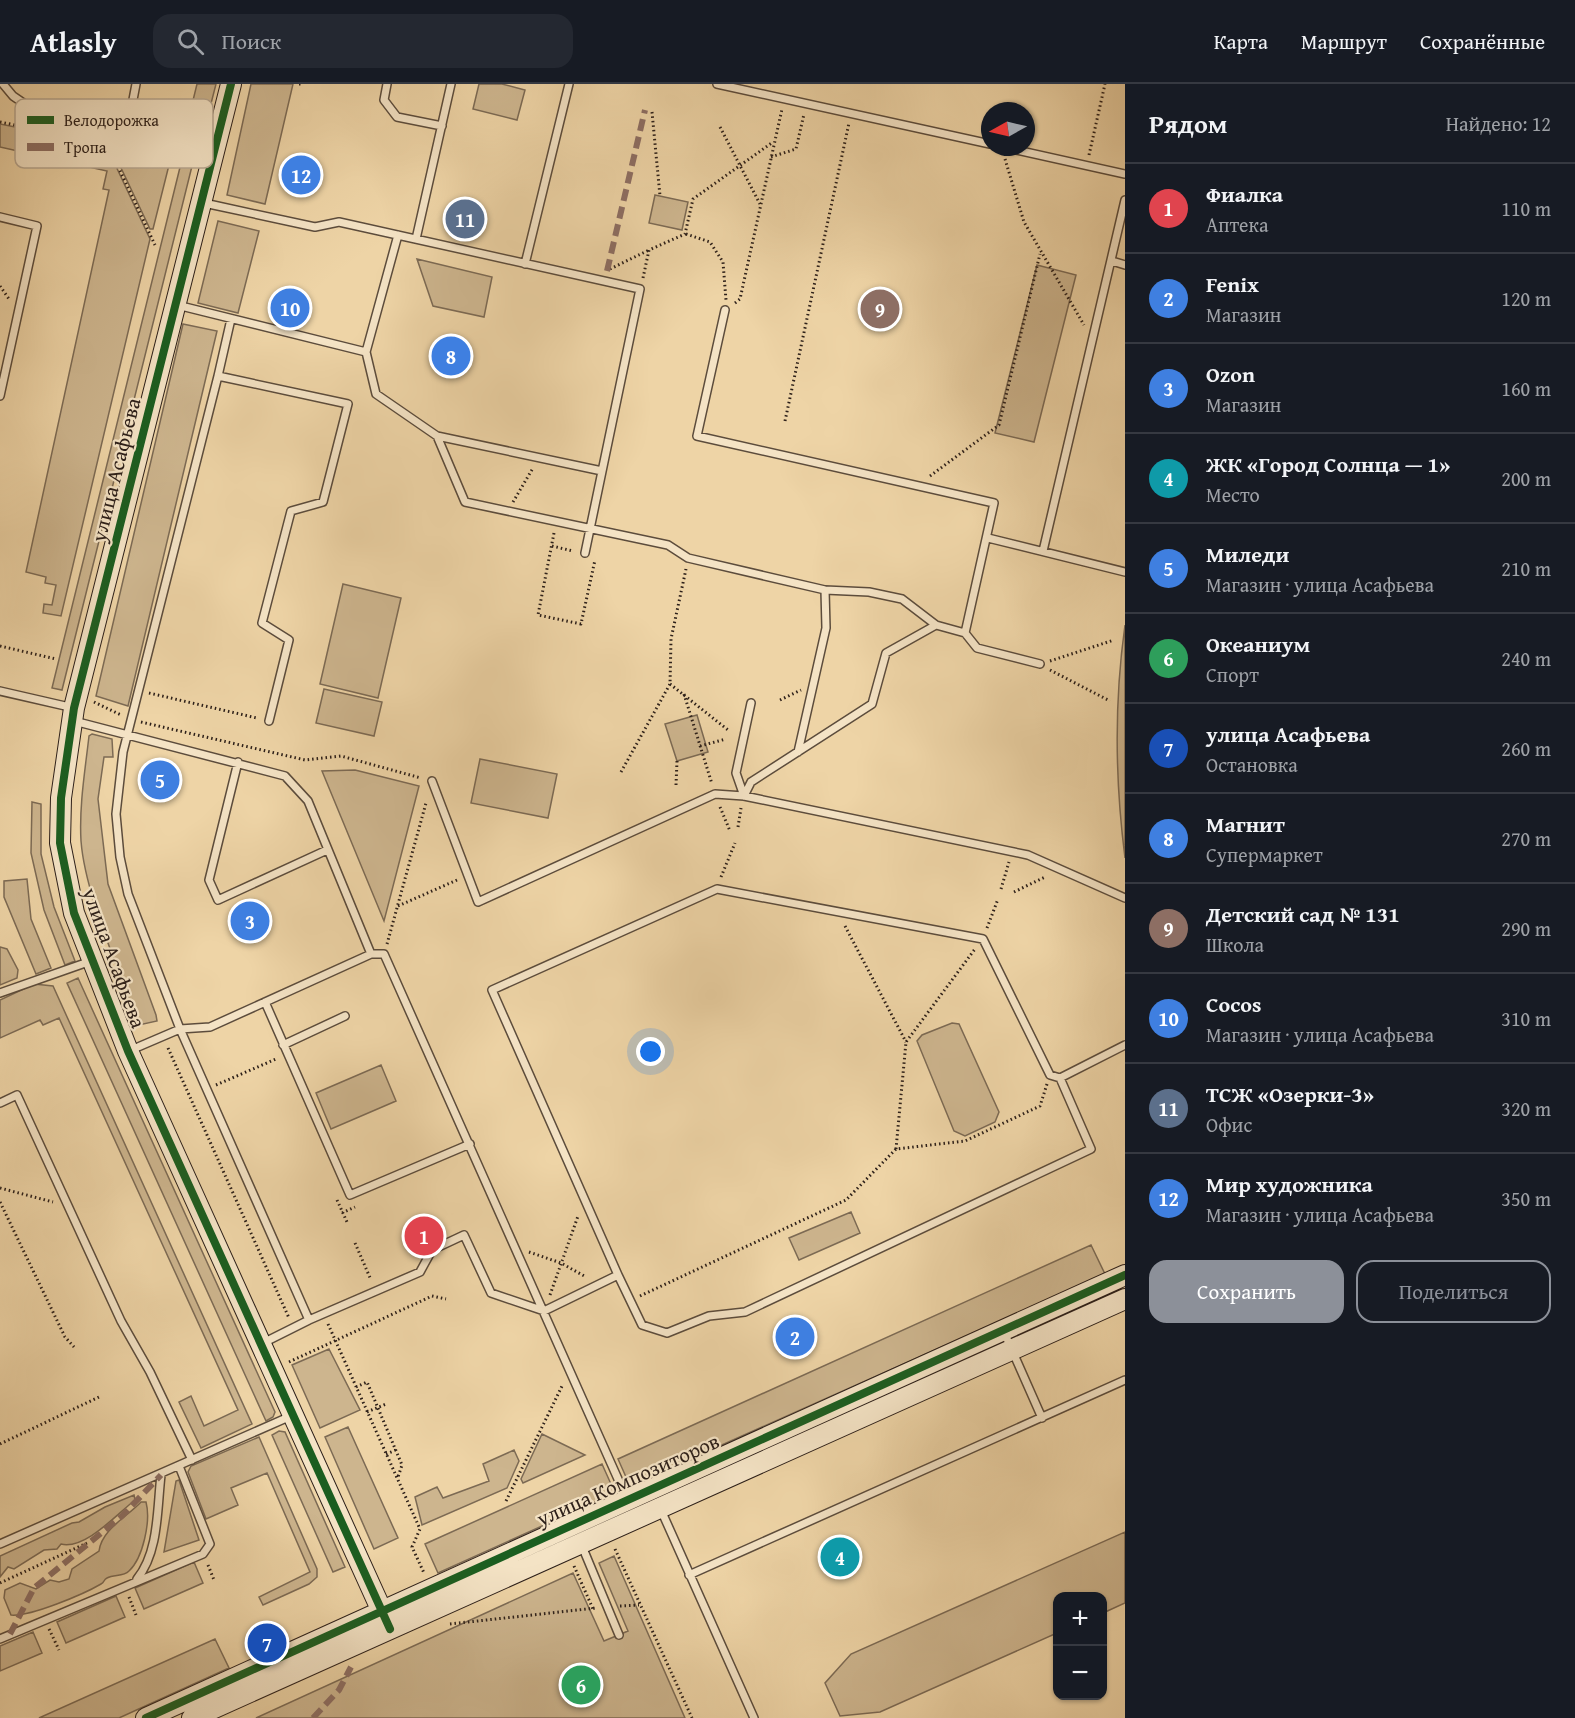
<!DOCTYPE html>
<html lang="ru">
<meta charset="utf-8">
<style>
:root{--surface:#171b24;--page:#242831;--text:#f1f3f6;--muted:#9ea1a6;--line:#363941;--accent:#8c9099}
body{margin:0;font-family:"Gentium Book Plus",serif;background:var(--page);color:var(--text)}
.controls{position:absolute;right:18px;bottom:18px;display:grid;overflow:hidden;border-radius:12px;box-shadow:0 2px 4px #0004}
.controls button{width:54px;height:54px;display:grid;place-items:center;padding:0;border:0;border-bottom:2px solid var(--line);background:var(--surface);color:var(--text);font:30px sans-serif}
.compass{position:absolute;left:981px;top:18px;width:54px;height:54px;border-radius:50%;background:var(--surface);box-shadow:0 2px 4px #0004;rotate:262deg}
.you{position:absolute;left:651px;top:968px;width:21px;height:21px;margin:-15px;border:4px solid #fff;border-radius:50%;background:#1a73e8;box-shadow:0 0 0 9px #1a73e833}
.badge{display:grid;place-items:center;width:39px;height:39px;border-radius:50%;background:var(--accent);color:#fff;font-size:20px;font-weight:700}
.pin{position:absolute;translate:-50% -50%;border:3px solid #fff;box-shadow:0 2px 6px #0006}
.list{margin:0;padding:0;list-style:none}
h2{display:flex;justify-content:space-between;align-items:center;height:78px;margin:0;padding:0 24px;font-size:26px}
h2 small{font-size:20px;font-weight:400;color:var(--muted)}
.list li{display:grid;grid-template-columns:39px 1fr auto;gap:18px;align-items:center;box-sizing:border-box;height:90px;padding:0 24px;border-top:2px solid var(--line)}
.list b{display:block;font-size:22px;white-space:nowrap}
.list p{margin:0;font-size:20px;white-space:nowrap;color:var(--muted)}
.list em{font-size:20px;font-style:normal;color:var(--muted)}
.actions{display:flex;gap:12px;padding:18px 24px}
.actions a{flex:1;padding:14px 0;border:2px solid var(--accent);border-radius:18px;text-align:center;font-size:21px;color:var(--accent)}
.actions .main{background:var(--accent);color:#fff}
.icon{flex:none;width:33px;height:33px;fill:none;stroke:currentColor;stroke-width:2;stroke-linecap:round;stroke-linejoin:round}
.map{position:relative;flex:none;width:1125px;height:1634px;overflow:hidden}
header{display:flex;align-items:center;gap:36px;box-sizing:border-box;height:84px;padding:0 30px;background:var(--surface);border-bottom:2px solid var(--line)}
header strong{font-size:28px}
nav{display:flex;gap:33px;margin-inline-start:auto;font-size:21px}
.search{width:420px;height:54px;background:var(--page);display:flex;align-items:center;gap:15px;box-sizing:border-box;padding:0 21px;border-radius:18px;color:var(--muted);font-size:22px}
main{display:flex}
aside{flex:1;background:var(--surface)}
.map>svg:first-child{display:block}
.green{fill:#cdb58e;stroke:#7c6a54;stroke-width:1.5}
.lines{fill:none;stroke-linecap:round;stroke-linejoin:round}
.lane-casing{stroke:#5c4c3c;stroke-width:10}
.secondary-casing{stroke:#2c1f19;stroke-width:22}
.path{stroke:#2c1f19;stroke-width:3;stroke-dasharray:1.5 3;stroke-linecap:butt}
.lane{stroke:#f4e3c5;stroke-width:7}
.secondary{stroke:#f4e3c5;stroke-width:20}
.quiet{stroke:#8d6e63;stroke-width:6;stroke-dasharray:12 6;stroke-linecap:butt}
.cycleway-casing{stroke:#f4e3c5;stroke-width:11}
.cycleway{stroke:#1b5e20;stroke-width:8}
.labels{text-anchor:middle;stroke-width:4.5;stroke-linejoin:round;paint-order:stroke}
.street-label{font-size:21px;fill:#2c1f19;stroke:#f4e3c5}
.key{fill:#f4e3c5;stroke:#b8a891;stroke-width:1.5}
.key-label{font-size:16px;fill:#2c1f19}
</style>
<header>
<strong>Atlasly</strong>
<div class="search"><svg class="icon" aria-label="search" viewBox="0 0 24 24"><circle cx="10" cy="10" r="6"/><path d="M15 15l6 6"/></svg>Поиск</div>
<nav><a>Карта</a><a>Маршрут</a><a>Сохранённые</a></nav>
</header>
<main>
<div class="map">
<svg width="1125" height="1634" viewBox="0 0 1125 1634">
<rect width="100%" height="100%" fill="#eed4a6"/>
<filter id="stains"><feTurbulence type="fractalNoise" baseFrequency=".00333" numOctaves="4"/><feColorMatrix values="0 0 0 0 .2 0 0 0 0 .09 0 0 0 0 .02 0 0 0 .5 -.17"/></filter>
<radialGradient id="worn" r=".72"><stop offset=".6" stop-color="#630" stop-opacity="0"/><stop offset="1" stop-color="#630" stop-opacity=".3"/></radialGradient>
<path class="green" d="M197,0h19l-12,47 -3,3 -15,-5z
M251,0h42l-28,120 -38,-9z
M479,0h23l23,6 -8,30 -44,-11z
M0,40l106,21 44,94 -89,377 -18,-3 1,-9 8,1 4,-20 -11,-2 1,-6 -20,-5 83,-382 -6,-1 4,-18 -107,-24z
M165,63l8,2 -20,80h-3l-37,-78 48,9z
M184,67l11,3 -133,536 -10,-2z
M655,111l33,7 -6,28 -33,-7z
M218,137l41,10 -21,82 -40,-10z
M417,175l75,18 -8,40 -51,-11z
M1037,181l39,10 -42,167 -39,-9z
M183,240l34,7 -89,375 -32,-10z
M343,500l58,14 -23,100 -58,-14z
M1125,541v233c-10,-78 -11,-155 0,-233z
M324,605l58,13 -8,34 -58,-13z
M697,631l11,37 -31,9 -12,-37z
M92,650l20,5 1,18h-9l-6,42 10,85 48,131 1,6 -18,4 -7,-17c-17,-49 -47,-116 -51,-167 -2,-35 4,-70 8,-105z
M480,675l77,15 -9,44 -77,-15z
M355,686l64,16 -35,135 -62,-150z
M32,718l9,2v50l13,53 21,54 -10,4 -21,-55 -13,-57z
M27,795l4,40 20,49 -15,6 -32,-77v-16z
M0,863l7,2 11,21 -1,8 -17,7z
M78,894l197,434 -2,5 -7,4 -199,-438z
M34,900l19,2 199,438 -51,24 -22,-46 12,-6 13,30 34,-16 -179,-392 -16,7 -3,-5 -40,18v-38z
M952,939l7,1 40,88 -4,10 -30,14 -11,-5 -37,-90 5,-6z
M381,981l15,36 -65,28 -15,-36z
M851,1128l9,21 -61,27 -10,-22z
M1091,1161l14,29 -475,212 -12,-27z
M329,1265l31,61 -40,18 -28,-63z
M348,1343l50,111 -24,11 -49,-112z
M279,1347l6,1 60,135 -12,5 -61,-137z
M542,1350l43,21 -62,28 -2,-4z
M259,1353l58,132v8l-8,7 -46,21 -4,-8 51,-25 -43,-99 -36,15 7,17 -32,14 -18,-47 3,-6z
M514,1366l5,11 -12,27 -85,37 -7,-28 22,-10 6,11 46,-17 -6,-17z
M602,1380l13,29 -177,80 -13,-29z
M179,1396l20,60 -35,12 12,-71z
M134,1411l1,5c-18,14 -50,50 -74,44l-4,5 -13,1 -30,19 -6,-2 -8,10v-21l72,-33 7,-1 26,-15z
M141,1418h5c5,19 -3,56 -17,69 -6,6 -15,3 -22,7 -4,2 -2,4 -6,6 -17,10 -71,33 -90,31l-7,-17 1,-8 15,-7 16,6 14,-9 9,2 10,-3 3,-10 27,-18c3,-22 28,-34 42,-49z
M1125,1448v71l-22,10 -1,-17h-44l-1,37 -177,79 -40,4 -15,-33 26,-29z
M614,1472l71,162h-429l317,-145 31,68 24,-10 -29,-68z
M194,1478l9,21 -59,26 -9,-21z
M116,1512l9,21 -59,26 -9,-21z
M33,1548l9,21 -42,18v-25z
M215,1555l14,29 -110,50h-80z"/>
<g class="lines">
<g class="lane-casing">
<path id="lane" d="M3,0l10,12 19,13 180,39
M387,0l-3,16 13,17 45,9
M717,0l273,60
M127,47l9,-47
M1003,63l122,27
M204,119l111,24 24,-5 301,67 -55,264
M0,133l37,9 -37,170
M398,151l-32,117 10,42 61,42 165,35
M416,155l35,-155
M1112,177l13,4
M525,180l44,-180
M177,221l189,47
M725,226l-28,126 297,67 -29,130 12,15 63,16
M218,292l13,-57
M437,352l28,66 203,43 20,13 137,32 44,2 33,7 34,26
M988,454l137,34
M1043,467l82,-351
M0,607l74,17
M74,637l211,55 23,25 63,153
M269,637l20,-81 -27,-17 29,-112 32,-9 25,-98 -130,-28 -95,376 -7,62 4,43 8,37 52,135 129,291 111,-48 12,-22 32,-15 27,58 53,18 74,-36 24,50 25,8 42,-17 36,-4 346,-163 -31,-71 65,-33
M798,668l28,-124 -1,-38
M238,678l-29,118 9,20 109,-50
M432,697l46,121 237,-108 29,2 284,59 97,43
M744,712l7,-14 121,-78 14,-51 50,-28 29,8
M744,712l-8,-23 15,-70
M0,909l91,-32
M265,918l85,193 120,-51
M283,961l62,-29
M131,966l49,-21 30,-2 161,-73h13l242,543
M0,1019l17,-8 104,226 29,51 42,88
M618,1191l-126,-285 225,-101 266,50 67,136 10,3
M1004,1248l38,86
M263,1259l46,-23
M661,1426l93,208
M0,1460l291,-128
M582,1462l37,89
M689,1491l436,-195
M137,1495c22,-27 20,-70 24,-104
M0,1555l203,-85 7,-10 -31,-78"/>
</g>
<g class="secondary-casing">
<path id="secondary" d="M231,0l-157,624 -13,90 -1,45 14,70 54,138 262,578
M146,1634l979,-443
M192,1634l933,-419"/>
</g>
<path class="path" d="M299,0h2
M652,28l8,84
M0,38l107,21 48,102
M720,43l40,77
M1089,71l16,-71
M771,73l25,-8 8,-35
M1005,75l19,63 60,103
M686,150l24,8 13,20 3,38
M610,185l39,-19
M643,194l6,-28 36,-16 8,-35 80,-57
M0,202l9,13
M735,219l5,-4 42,-190
M785,337l64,-298
M930,392l69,-51 41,-171
M513,418l20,-34
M554,449l-16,82 43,9 14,-64
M552,462l21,5
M0,562l56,13
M1050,577l64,-21
M1050,586l60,31
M670,600l58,46
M149,609l108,25
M684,610l28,90
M780,616l21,-10
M94,618l27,13
M141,638l164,38 36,-4 80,22
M700,662l26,-7
M621,688l49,-88 1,-45 15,-70
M676,701l1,-24
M720,723l10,24
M738,743l3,-19
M721,793l14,-34
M1001,805l8,-27
M1014,808l31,-15
M398,822l59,-26
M845,842l61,116
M987,844l11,-29
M387,860l39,-141
M168,964l121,270
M216,1001l60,-26
M896,1065l10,-107 69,-93
M0,1104l53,14
M337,1116l10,22
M0,1118l65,135 9,10
M342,1129l13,-6
M355,1159l16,37
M529,1168l32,11 25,14
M550,1211l28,-79
M640,1212l206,-96 50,-51 69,-8 75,-35 7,-22
M328,1240l92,205 -8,18 12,26
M289,1278l143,-66 14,3
M356,1303l11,-5 35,83 -4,12
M367,1328l19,-8
M0,1360l99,-47
M386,1370l10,-4
M506,1417l57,-117
M615,1465l77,169
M208,1481l6,15
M574,1482l19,43
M0,1499l87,-40
M129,1513l7,18
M620,1522l19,-1
M450,1540l146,-16
M49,1545l10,21"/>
<use href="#lane" class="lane"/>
<use href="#secondary" class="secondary"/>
<path class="quiet" d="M607,187l38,-161
M10,1550l24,-46 88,-72 39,-41
M313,1634l26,-28 12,-23"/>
<g class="cycleway-casing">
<path id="cycleway" d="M231,0l-157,624 -13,90 -1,45 14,70 54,138 262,578
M146,1634l979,-443"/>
</g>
<use href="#cycleway" class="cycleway"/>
</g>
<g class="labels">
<g class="street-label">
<text transform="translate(116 386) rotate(-76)" y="7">улица Асафьева</text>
<text transform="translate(114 874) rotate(70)" y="7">улица Асафьева</text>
<text transform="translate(628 1396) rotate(-24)" y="7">улица Композиторов</text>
</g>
</g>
<rect x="15" y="15" width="198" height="69" rx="9" class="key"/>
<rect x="27" y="32" width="27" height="8" fill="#1b5e20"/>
<rect x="27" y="59" width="27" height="8" fill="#8d6e63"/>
<g class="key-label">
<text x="64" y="42">Велодорожка</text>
<text x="64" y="69">Тропа</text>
</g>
<rect width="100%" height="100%" filter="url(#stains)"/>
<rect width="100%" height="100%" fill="url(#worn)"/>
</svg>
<div class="controls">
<button>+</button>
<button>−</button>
</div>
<svg class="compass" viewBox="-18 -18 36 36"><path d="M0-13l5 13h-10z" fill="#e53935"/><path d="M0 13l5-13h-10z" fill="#9ea1a6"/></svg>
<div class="you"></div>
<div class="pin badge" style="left:424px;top:1152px;background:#e0444e">1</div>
<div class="pin badge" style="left:795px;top:1253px;background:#3f7fe0">2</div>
<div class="pin badge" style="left:250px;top:837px;background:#3f7fe0">3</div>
<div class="pin badge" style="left:840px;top:1473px;background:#0f9aa8">4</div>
<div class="pin badge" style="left:160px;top:696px;background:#3f7fe0">5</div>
<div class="pin badge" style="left:581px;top:1601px;background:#2e9e5b">6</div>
<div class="pin badge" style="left:267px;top:1559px;background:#1a4fb4">7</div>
<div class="pin badge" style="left:451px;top:272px;background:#3f7fe0">8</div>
<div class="pin badge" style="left:880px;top:225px;background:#8d6e63">9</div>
<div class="pin badge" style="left:290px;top:224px;background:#3f7fe0">10</div>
<div class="pin badge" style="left:465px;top:135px;background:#5c6f8a">11</div>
<div class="pin badge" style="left:301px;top:91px;background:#3f7fe0">12</div>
</div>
<aside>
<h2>Рядом<small>Найдено: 12</small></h2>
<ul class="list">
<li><span class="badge" style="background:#e0444e">1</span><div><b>Фиалка</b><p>Аптека</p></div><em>110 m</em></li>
<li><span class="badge" style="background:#3f7fe0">2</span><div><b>Fenix</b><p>Магазин</p></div><em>120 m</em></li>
<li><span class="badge" style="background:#3f7fe0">3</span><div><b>Ozon</b><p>Магазин</p></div><em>160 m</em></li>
<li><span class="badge" style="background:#0f9aa8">4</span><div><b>ЖК «Город Солнца — 1»</b><p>Место</p></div><em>200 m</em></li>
<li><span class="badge" style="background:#3f7fe0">5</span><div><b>Миледи</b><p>Магазин · улица Асафьева</p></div><em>210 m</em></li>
<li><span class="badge" style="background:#2e9e5b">6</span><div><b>Океаниум</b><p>Спорт</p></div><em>240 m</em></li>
<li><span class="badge" style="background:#1a4fb4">7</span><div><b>улица Асафьева</b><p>Остановка</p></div><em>260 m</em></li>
<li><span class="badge" style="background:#3f7fe0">8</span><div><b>Магнит</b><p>Супермаркет</p></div><em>270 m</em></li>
<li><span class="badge" style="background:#8d6e63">9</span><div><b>Детский сад № 131</b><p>Школа</p></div><em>290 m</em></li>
<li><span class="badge" style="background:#3f7fe0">10</span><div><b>Cocos</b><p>Магазин · улица Асафьева</p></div><em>310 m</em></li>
<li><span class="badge" style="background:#5c6f8a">11</span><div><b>ТСЖ «Озерки-3»</b><p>Офис</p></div><em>320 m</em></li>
<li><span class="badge" style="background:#3f7fe0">12</span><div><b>Мир художника</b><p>Магазин · улица Асафьева</p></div><em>350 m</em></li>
</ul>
<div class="actions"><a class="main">Сохранить</a><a>Поделиться</a></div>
</aside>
</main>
